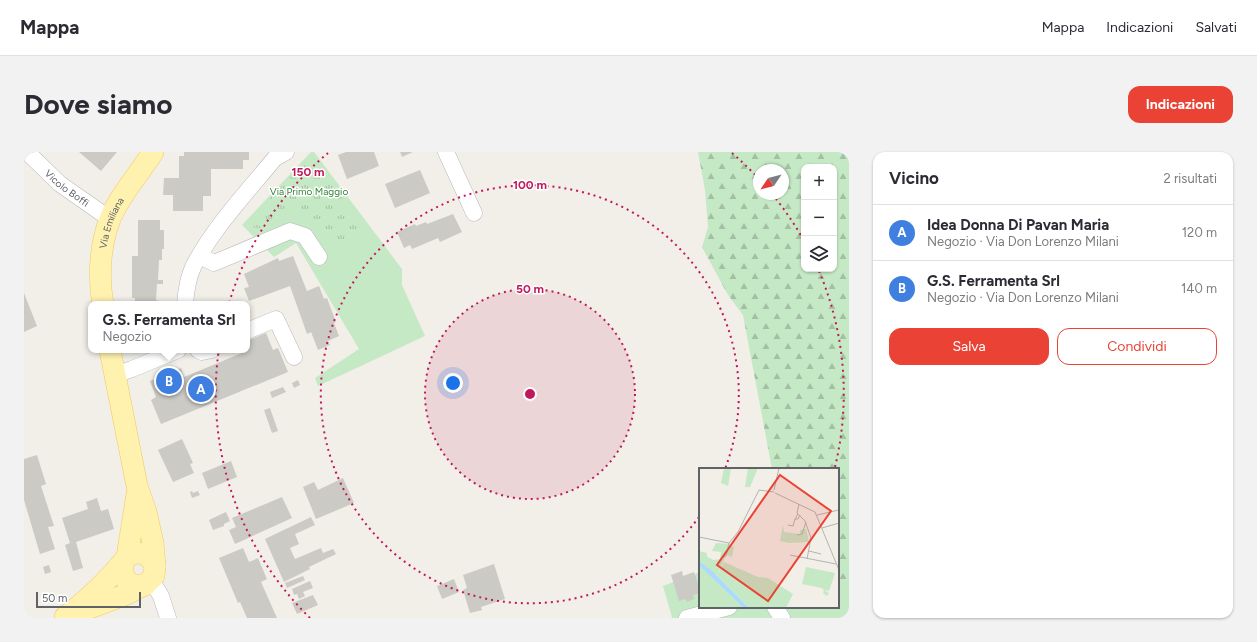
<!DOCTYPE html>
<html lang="it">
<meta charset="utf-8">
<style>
:root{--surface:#fff;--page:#f2f2f3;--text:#2b2b33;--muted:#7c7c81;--line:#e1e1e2;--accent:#ea4335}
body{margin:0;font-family:Figtree,sans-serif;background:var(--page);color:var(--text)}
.controls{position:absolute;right:12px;top:12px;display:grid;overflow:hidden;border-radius:8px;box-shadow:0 1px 3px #0004}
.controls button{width:36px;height:36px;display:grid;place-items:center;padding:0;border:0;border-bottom:1px solid var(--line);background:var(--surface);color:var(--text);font:20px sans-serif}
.compass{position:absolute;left:729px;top:12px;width:36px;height:36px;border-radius:50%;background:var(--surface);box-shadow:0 1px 3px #0004;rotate:235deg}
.scale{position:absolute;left:12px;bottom:10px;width:105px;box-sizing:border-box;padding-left:4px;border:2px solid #5f6368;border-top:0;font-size:11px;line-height:14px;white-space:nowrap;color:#5f6368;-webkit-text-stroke:3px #fff;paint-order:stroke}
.you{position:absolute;left:429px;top:231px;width:14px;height:14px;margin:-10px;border:3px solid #fff;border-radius:50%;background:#1a73e8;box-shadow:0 0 0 6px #1a73e833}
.badge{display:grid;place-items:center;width:26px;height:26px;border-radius:50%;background:var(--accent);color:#fff;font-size:13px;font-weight:700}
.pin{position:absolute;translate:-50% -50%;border:2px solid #fff;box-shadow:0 1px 4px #0006}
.popup{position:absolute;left:64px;top:149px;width:162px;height:52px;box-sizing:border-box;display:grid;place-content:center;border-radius:8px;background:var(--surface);filter:drop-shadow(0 1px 3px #0005);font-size:13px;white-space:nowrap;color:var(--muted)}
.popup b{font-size:15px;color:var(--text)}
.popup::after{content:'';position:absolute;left:50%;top:100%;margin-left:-8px;border:8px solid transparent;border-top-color:var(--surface)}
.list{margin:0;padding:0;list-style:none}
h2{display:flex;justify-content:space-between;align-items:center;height:52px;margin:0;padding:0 16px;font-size:17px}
h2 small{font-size:13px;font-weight:400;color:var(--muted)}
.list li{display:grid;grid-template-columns:26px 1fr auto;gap:12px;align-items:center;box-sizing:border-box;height:56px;padding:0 16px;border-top:1px solid var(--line)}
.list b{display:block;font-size:15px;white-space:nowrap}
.list p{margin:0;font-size:13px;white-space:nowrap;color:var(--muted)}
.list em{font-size:13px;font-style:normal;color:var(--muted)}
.actions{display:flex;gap:8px;padding:12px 16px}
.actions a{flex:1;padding:9px 0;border:1px solid var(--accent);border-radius:12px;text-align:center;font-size:14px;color:var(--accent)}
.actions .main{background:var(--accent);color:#fff}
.icon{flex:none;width:22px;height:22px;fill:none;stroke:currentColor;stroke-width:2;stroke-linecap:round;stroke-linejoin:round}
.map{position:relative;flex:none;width:825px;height:466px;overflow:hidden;border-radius:12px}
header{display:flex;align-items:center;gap:24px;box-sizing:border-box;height:56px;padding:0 20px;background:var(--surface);border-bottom:1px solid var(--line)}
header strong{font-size:19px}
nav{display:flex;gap:22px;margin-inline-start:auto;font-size:14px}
.intro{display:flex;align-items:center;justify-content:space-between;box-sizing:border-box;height:96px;padding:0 24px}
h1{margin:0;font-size:28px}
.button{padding:10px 18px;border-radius:12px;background:var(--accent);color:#fff;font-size:14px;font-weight:700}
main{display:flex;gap:24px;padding:0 24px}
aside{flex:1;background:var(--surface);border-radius:12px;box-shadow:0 1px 3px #0004}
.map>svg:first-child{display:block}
.green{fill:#c5e8c5}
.forest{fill:url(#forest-firs);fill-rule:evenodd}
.park{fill:url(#park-tufts)}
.building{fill:#cccac5}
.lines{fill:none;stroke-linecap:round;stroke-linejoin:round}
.minor-casing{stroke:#b5b8bc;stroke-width:17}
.major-casing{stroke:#f2c960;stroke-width:22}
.minor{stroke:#fff;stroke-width:16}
.major{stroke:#fff2af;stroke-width:21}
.ring{fill:none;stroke:#c2185b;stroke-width:2;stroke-dasharray:2 4}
.labels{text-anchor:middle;stroke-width:3;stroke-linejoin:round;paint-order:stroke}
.street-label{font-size:10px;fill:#5f6368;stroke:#fff}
.park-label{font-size:10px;fill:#348238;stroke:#fff}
.inset-road{fill:none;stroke:#b3b3b1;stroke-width:1}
.view{fill:#ea4335;fill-opacity:0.15;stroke:#ea4335;stroke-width:2}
.inset-edge{fill:none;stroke:#5f6368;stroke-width:2}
.centre{fill:#c2185b;stroke:#fff;stroke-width:2}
.ring-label{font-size:12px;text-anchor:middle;font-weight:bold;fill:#c2185b;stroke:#fff;stroke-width:3;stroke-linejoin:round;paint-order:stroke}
</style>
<header>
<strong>Mappa</strong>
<nav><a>Mappa</a><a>Indicazioni</a><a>Salvati</a></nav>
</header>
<div class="intro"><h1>Dove siamo</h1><a class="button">Indicazioni</a></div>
<main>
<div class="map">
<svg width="825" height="466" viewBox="0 0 825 466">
<defs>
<pattern id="forest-firs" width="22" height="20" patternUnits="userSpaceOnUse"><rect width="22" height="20" fill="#c5e8c5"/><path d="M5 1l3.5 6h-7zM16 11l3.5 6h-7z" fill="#a3c0a4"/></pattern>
<pattern id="park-tufts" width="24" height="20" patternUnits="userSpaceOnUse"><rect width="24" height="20" fill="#c5e8c5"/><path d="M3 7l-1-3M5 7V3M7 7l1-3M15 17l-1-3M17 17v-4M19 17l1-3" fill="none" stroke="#a3c0a4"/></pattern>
</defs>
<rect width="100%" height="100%" fill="#f1efe8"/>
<path class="green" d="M287,0h3l88,117v16l23,51 -107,50 -3,-8 44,-29 -63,-106 -22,14 -32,-32z
M676,420v35h138v-26l11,-2v39h-178l1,-1 -9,-31z"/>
<path class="forest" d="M674,0h151v427l-11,2v-112h-66l-29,-154 -15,-20 -26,-48 6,-20 -3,-37zM780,15h30v102h-30zM735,18h24v24h-24z"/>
<path class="park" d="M288,3l54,77 -26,19c-14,-20 -20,-35 -46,-39 -14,10 -25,19 -43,15l-4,-5z"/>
<path class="building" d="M55,0h38l-16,19z
M160,0h65v8h-6v9h-32v27h-8v15h-30v-16h-10l1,-17h15v-22h5z
M322,0h28l5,14 -32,13 -9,-24z
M376,0h13l-11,5z
M396,18l10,23 -35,15 -10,-24z
M429,62l9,18 -22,10 -2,-4 -26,11 -2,-4 -6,3 -7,-16 18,-8 1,2 10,-4 1,2z
M114,68h22v10h4v19h-2v11h-3l-1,20h5v4h-6l-1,16 3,1v3h-24v-6h-3v-42h6z
M269,104l14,35 12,-5 5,13 3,-1 9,24 -2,1 5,13 -11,5 2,4 -12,5 -7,-18 -4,2 -17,-48 -41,15 -5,-13 5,-1 -5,-13 34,-16 1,3z
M0,141l13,33 -13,6z
M242,181l7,17 5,-2 10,24 -127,52 -10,-24 5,-3 -6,-16 31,-13 3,9 58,-24 -1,-3h6v-9z
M274,228l2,5 -6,3 -2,-5z
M259,235l3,5 -14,6 -2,-6z
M246,256l8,23 -6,2 -8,-23z
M158,287l11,24 -3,1 4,9 -21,9 -15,-32z
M13,303l9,29 -5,2 13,40 -6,1 7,22 -15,5 -16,-54v-41z
M207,309l6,16 -29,12 -6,-16z
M319,326l11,25 -38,16 -13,-32 11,-5 4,8z
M168,339l1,2 5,-2 2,4 -8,3 -2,-6z
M258,345l10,21 -57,26 -6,-14 7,-3 -4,-9z
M73,346l4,13 7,-2 6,20 -38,13 7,26 -10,3 -8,-26 5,-2 -8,-25 26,-9 -2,-7z
M202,360l4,9 -6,3v2l-11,4 -4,-10z
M287,365l4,8 -20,9 4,10 -9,4 5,11 26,-11 2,5 10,-4 3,5 -27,13 1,2 -26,13 -19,-43z
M219,396l6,14 9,-4 9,21 -6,3 16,36h-30l-7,-16 -2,1 -19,-45z
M470,412l11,35 -24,8 1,3 -12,3 -7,-23 4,-2 -4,-13z
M25,413l2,7 -6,2 -2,-7z
M658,419l1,5 11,-4 6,18v3l-7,2 1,4 -7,3 -1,-3 -7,2 -8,-26z
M279,424l2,4 -18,8 -2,-5z
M430,427l5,13 -17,7 -5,-13z
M286,429l3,7 -10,4 2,4 -6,3 -2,-5 -3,1 -2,-6z
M289,443l5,10 -21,9 -5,-11z"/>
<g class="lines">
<g class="minor-casing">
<g id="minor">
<path id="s1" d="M3,0l33,32 50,35"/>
<path d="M422,0l28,61"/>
<path d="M176,104l14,7 76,-32 15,5 14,21"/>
<path d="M161,152c1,-13 3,-27 9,-39 21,-39 53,-73 81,-107l11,-6"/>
<path d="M223,179l29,-12 18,38"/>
<path d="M174,198l4,2 10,-2"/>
<path d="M91,223l17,-6 46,-19"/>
<path d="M127,428l10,16 7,22"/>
<path d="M751,455l7,11"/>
<path d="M663,466l42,-11"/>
</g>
</g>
<g class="major-casing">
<g id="major">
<path id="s2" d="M79,152c-5,-27 -3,-59 7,-85 10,-24 29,-45 43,-67"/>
<path d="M86,198l27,136 9,26 7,31 2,23"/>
<path d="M103,405l10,-63"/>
<path d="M58,459l45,-17 15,-8"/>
<path d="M41,465c25,-19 43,-36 62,-60 12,-8 22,-3 28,9l-1,10 -9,9h-13c-9,-6 -11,-15 -8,-24"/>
</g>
</g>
<use href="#minor" class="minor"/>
<use href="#major" class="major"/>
</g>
<circle cx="506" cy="242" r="105" fill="#c2185b" fill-opacity=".12"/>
<g class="ring">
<circle cx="506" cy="242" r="105"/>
<path d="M675 365A209 209 0 1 1 701 317"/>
<path d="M286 466A314 314 0 0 1 304 1M708 1A314 314 0 0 1 734 26M748 42A314 314 0 0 1 779 87M795 119A314 314 0 0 1 811 315"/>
</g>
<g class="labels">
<g class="street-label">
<text dy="4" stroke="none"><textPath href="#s1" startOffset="54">Vicolo Boffi</textPath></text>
<text dy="4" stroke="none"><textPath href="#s2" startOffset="83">Via Emiliana</textPath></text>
</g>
<g class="park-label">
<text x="285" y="43">Via Primo Maggio</text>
</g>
</g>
<g transform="translate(675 316)">
<rect width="140" height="140" fill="#f1efe8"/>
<path d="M25,0h7l-3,18 -7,-3zM49,0h10l-8,19h-5zM84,57l1,7 16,2v-4l6,-1 3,13 -20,1 -9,-2zM17,75l14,1 4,3 -2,10 -6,-2 -9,21 -18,-15v-10l8,2v4l7,3 6,-1 1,-7 -9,-1zM107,99l29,6 -6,18 -5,-1 5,3 -2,3 -4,-3 1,-3 -2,-2 -20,-4z" fill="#c5e8c5"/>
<path d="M25,94l34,15 10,1 25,16 -7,14h-37l-32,-32z" fill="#c5e8c5"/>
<path d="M0,96l11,9 37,35h-48z" fill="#c5e8c5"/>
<path d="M0,93l13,10 37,37h-6l-4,-5 -40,-38z" fill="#aadaff"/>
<path class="inset-road" d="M75,22l5,-22M76,25l40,19 24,58M100,36l-2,9 8,8 6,17 -4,21M99,46l-3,5h3l2,-4M118,47l22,-5M89,57l5,1 2,-7M123,60l17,-5M98,67l5,-1 4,-12M0,69l30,6 9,-11 21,-42 15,2M110,83l12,3M91,87l46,9M22,90l5,-2 3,-13"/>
<path class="view" d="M81,7l51,36 -63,90 -51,-36z"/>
<rect width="140" height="140" class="inset-edge"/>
</g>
<circle cx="506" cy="242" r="6" class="centre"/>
<g class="ring-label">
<text x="284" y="24">150 m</text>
<text x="506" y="37">100 m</text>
<text x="506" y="141">50 m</text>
</g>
</svg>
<div class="controls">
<button>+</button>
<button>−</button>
<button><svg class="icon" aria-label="layers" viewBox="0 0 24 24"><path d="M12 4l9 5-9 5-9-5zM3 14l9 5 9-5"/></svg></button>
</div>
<svg class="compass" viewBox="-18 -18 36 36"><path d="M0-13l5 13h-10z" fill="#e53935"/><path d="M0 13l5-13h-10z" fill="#7c7c81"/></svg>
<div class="scale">50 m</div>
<div class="you"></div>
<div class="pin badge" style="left:177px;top:237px;background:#3f7fe0">A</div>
<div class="pin badge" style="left:145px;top:229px;background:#3f7fe0">B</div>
<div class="popup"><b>G.S. Ferramenta Srl</b>Negozio</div>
</div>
<aside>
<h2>Vicino<small>2 risultati</small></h2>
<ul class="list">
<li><span class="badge" style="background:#3f7fe0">A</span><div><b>Idea Donna Di Pavan Maria</b><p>Negozio · Via Don Lorenzo Milani</p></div><em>120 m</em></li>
<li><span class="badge" style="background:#3f7fe0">B</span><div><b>G.S. Ferramenta Srl</b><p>Negozio · Via Don Lorenzo Milani</p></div><em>140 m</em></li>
</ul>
<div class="actions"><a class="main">Salva</a><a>Condividi</a></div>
</aside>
</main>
